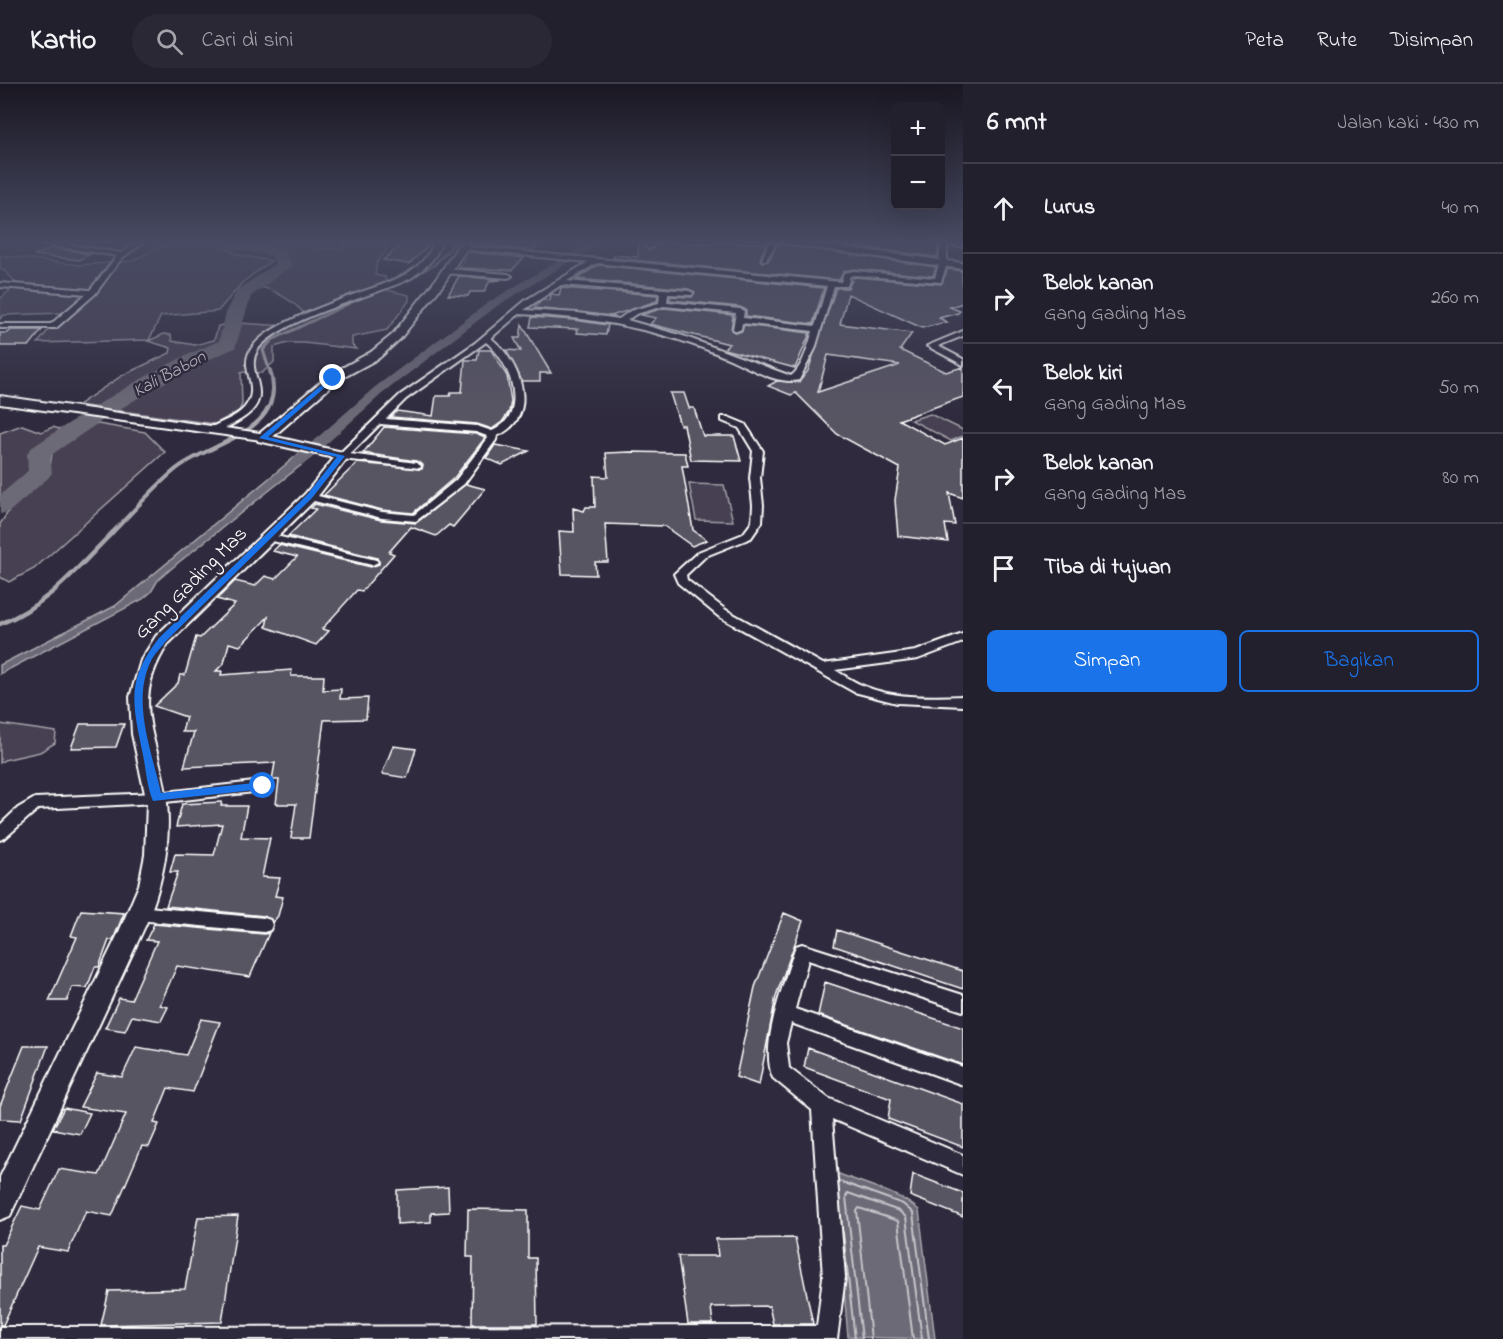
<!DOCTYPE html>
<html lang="id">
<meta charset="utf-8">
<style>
:root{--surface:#23202e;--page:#2b2836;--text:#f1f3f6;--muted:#a3a3aa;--line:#403e4a;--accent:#1a73e8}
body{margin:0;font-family:"Indie Flower",sans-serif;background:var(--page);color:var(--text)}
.controls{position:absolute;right:18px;top:18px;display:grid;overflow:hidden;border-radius:9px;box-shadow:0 6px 24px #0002}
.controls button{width:54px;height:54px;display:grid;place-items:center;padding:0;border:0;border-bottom:2px solid var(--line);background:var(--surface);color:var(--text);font:30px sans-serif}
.stop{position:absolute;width:18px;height:18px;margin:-14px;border:4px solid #1a73e8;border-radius:50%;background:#fff}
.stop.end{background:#1a73e8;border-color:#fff;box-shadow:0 2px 6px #0008}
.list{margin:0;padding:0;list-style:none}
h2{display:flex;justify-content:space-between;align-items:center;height:78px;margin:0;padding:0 24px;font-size:26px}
h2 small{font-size:20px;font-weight:400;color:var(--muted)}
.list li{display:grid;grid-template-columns:39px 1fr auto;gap:18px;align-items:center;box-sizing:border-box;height:90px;padding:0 24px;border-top:2px solid var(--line)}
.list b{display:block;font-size:22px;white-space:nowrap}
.list p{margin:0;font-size:20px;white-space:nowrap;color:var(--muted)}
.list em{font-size:20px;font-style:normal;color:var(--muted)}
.actions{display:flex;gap:12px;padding:18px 24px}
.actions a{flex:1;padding:14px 0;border:2px solid var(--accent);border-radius:9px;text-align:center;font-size:21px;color:var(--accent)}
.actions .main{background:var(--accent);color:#fff}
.icon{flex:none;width:33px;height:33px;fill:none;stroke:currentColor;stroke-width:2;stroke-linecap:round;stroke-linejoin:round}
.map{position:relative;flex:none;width:963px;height:1255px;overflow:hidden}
header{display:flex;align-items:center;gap:36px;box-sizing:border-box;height:84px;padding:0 30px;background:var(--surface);border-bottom:2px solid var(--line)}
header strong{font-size:28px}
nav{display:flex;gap:33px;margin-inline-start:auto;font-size:21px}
.search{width:420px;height:54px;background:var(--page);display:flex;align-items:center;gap:15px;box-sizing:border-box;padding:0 21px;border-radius:33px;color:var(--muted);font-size:22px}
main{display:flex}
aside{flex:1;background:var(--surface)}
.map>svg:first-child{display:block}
.green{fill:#464152;stroke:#a2a0a8;stroke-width:1.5}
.water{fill:#6d6a77;stroke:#a7a6ad;stroke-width:1.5}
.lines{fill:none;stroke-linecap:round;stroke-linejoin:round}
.shore{stroke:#c5c3c9;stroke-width:2}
.stream-far2{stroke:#a7a6ad;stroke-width:3}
.stream-far1{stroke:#a7a6ad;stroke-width:4}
.stream{stroke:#a7a6ad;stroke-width:4.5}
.canal{fill:#6d6a77;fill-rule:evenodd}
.river{fill:#6d6a77;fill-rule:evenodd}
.building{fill:#595564;stroke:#fff;stroke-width:1.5;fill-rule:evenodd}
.minor-casing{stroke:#fff;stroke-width:4}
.tertiary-casing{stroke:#fff;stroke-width:4}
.secondary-casing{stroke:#fff;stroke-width:4}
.minor{fill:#2f2a3d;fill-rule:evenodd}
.tertiary{fill:#2f2a3d;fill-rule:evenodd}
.secondary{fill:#2f2a3d;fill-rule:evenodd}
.route{fill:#1a73e8}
.labels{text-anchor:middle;stroke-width:5;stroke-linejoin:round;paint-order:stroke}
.far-water-label{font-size:18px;font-style:italic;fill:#b6b4bb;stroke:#2f2a3d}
.street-label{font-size:21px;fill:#fff;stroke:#2f2a3d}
</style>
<header>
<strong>Kartio</strong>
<div class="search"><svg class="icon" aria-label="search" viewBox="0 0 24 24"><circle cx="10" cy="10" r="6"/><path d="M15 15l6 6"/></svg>Cari di sini</div>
<nav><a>Peta</a><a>Rute</a><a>Disimpan</a></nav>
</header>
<main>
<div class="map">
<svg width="963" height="1255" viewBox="0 0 963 1255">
<rect width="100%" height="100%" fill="#2f2a3d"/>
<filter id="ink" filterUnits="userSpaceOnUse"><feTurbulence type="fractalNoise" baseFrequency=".0167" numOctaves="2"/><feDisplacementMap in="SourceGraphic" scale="12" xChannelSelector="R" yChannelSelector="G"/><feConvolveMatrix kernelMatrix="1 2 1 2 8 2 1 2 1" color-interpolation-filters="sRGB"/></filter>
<g filter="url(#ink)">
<path class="green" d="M201,159h35l-11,4 13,8 33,6 -28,21 -25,29 -57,5 -12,24 -111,3 24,-30 -58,2 -4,4v-20l17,-15 -11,-12 -6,-3v-14l79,10 53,-4 29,-15z
M267,159h46l3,5 26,1 3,-6 41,2v6l-9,11 -2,13 10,2 2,13 22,5v6l-22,29 -35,7v8l4,4 -52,-6h-16l-14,4v15l-12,11 -21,-1 1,32 -3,7 -24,13 -137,-19 45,-30 47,-22 1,-5 -23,-7 16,-7 7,1 1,6 23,4 19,-5 4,-14c31,-9 60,8 90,-7 -10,-16 -36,-32 -55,-33l29,-15 6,-8 -14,-14 -14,-2z
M930,330l33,16v6l-12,5 -40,-21z
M92,339l53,9 20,20 -131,117 -25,13 -9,-5v-53l10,-15 39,-34 3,-23z
M22,341l19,7 12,-5 12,4 -35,23 4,12 -34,35v-68z
M689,400l35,1 9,36 -37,-1z
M0,640l56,8 -1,11 -15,9 -36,8 -4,3z"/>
<path class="water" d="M302,367l12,4 -135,107 -21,18 -7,12 -8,7 -143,75v-9l115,-59z
M834,1088c26,11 65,20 85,38l16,129 -87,-2z"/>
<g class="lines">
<path class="shore" d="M839,1097l64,23 10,9 16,126
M843,1148l12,107
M862,1255l-16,-142 2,-4 51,18 7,6 16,122
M871,1255l-14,-128 2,-3 39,13 15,118"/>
<path class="stream-far2" d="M400,198l34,-17 21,-22
M270,288l-7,-22 9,-10 95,-45"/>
<path class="stream-far1" d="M110,451c22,-22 42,-46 65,-65 33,-28 115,-37 95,-100"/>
<path class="stream" d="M0,540c50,-21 74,-53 112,-91"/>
<path class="canal" d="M588,159h12l-103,63 -114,87 -80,72h-10v-6l82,-72 114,-85z"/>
<path class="river" d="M228,159l55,5 9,17 -41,31 -16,52c-67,28 -126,67 -185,108l2,17 -4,5 -39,34 -9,2v-19l28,-24 -1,-17 3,-5c61,-41 121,-80 189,-108l8,-32 10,-19 38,-26 -4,-9 -40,-6z"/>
</g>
<path class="building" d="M404,159h27l-22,21 -26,-4z
M474,159h66l-8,8z
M639,159h7l-2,4 5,4 9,-8h108l-6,16 2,3 6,-1 10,-17 158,23 -3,9 -79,-7 -10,2 -5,9 -226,-22 2,-3 23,2z
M831,159h108l-2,14z
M53,164l38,6 -12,6 -45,-5z
M469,168l55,6 -12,12 -53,-2z
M598,181l226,23 -11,36 -67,-8v-6l-6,-3 -70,-7v-4l22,1 3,-5 -6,-3 -113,-10z
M948,185l14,2 1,32 -13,4 10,4 -2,2 -19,5 8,4 -25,6 -74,-34 -8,30 72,9 -12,17 46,22 17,-5v30l-64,23 46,25 18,-7v60l-14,-5 6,32 -10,-1 3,18 -50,-6 -3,-36 5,-32 -63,-34 -41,-41 -5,2 -23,-9 9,-5 22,1 9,-11 28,-83h12l6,-11 87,7zM828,271l72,10 -82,27z
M459,192l42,4 -11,1 -6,11h-14l-2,4 -20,-1z
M561,204l97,7 -1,6 -46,15 -77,-8 8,-8h8l1,-6 8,1z
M664,224l69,7 -2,15 5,3 6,-2 2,-6 66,8 -15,35 -71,-19 5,-5 -79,-20 6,-6 -15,-3z
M532,233l42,3 34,5 -2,10 -29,-2 1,-4 -48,-2z
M522,241l29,48h-11v8h-18l-16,-31 15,1 -7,-13h6z
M11,246h31l-13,16h-29v-13h8z
M479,266h12l16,26 4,25 -2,11 -7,10 -10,7 -15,-5 -86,-7 6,-6 36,5 3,-20h14l1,-4h11l3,-32h12z
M670,309h14l5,15h5l9,28h31l7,25 -50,-1 -7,-35h-4z
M384,343l92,7 9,4 -31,40 -41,35 -31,-3 -58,-15 33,-32 65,6 1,-4 -7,-4 -53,-8z
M495,361l34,6 -27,14 -16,-7z
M630,368l55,1 3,13h-6l11,64 14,10 -15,6 -28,-20 -59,-2 3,38h-13l1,13 -34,-1 -3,-43 15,1 -1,-24 11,3 2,-4h9l-1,-31 14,1 -2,-24z
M466,400l19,5 -32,38 -4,-2 -13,11 -25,-9 -22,25 5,2 -32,37 -5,-1 -35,39 7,2 -13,14 -50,-18 2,-10 -28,29 -11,-3 -5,20 -8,8h6l-1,4 71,-5 -1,6h33l-1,14 18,-1 -1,10 28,-1 -2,21 -42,1 -15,118h-18l5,-34h-20l3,-24h-7l3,-17 -91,4 10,-35h-12l4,-15 -32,-11 24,-23 2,-8h5l11,-38 4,1 35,-34 -18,-5 18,-18 20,5 10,-10 10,3 22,-22 -24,-6 6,-6 92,22 8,-3 -2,-6 -89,-22 28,-27 -5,-1 4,-4 66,16 35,3z
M80,640h44l-8,23 -45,1z
M393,662l23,3 -9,29 -25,-4z
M222,718l-1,4h26l-6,31 29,1 -8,39 18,1 -5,18 8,1 -5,19 -5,6 -9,-6 -98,-10 12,-34h-8l5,-18 39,1 8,-31 -46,3 6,-23z
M81,826l43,3 -11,27h-4l-10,27h-4l-8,21 -15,-1 -5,14h-18l28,-64 -6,-1z
M784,829l19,8 -27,75 -17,89 -23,-8 19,-90z
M154,840l110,10 5,-1 -19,44 -73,-11 -17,39 8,2 -7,14 -29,-5 -7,15 -20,-3 14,-30 12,2 26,-59 -11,-1z
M837,846l126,41v18l-129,-43z
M825,898l138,46v37l-145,-50z
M201,935l19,3 -27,70 -25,-4 -14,35 5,1 -10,23 -7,-1 -30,70 -26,-5 -18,41 -30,-5 -35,78h-3v-80h3l19,-39 18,4 19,-41 40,6 27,-61 -46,-7 17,-34 25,4 14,-30 50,8z
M24,962h24l-27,74 -21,-1v-13z
M808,964l155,56v43l-75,-28 3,-20 -87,-32z
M64,1024l26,5 -10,21 -27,-5z
M913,1090l50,19v24l-53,-21z
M448,1103l1,25 -18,1v9l-34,2v-34z
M468,1125l60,1v48h8l1,66h-65l1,-67h-6z
M238,1132l-16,106 -121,3 8,-34 76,-2 13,-72z
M795,1154l18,86h-40l-4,-18 -58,1 2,17h-25l-10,-68h40l-2,-17z"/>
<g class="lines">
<g class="minor-casing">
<path id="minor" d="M39,159h19l64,10 13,-10h8l-22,16 -26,35 -39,34h-56v-4h51l35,-30 -86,-7v-4l90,7 27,-34z
M434,159h7c-5,16 -17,26 -30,35 -35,18 -134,41 -154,73 -14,24 25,47 -22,72 -8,4 -17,10 -25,9v-4c11,-6 27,-11 35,-21 22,-29 -27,-47 34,-81 21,-11 45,-20 68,-29 30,-12 74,-19 87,-54z
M649,159h7l-7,6 -3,-2z
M769,159h7l-10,17h-4z
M941,159h22v4l-16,-2v19l-6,18 -87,-7 -4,1 -3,10h-13l-19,63 -16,31c-22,5 -49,-12 -69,-21 -70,-30 -136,-42 -211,-45l-28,24c30,24 50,79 6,98l-1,4 -32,44 -48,37 -34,-3 -76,-19 -1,-2 5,-3 72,18 32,3 42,-35 32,-42 -1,-2 -11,-4 -96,-8 -30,30 66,9 5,3 -1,2 -78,-9 -5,-3 63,-61 75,-52 51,-43 62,-38 -125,-13 -2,-3 380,36 3,-9 10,-2 81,7 4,-14zM597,179l230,23 -12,40 -72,-8 1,-7 -4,-2 -73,-7 1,-8 24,1 1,-2 -4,-2 -122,-10zM561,201l99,8 -1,10 -29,8 -11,8 -41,-6 -54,-3zM664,222l72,7 -3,16 4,2 4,-2 1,-6 71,8c-5,14 -10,37 -22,45l-108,-40 -56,-16 9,-6zM486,258c25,20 44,73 6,89l-15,-5 -91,-7 20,-20z
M447,185l61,5 4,2 -4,2 -64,-5v-4z
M963,247v5l-25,10 25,13v6l-36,-19z
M722,333h6l17,7 18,27 -3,27 3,27 -1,17 -11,16 -45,18 -20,19 1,5 39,30 97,54 93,-13 47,-17v8l-45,17 -83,11c10,6 19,12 29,16 31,13 67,11 99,10v10l-66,-3 -43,-11 -136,-76 -40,-33 -4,-9 24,-22 45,-18 9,-12 1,-17 -3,-27 3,-27 -14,-23 -17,-7z
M268,450l108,26 2,2 -6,3 -108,-26v-4z
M263,697l5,1 2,4 -2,4 -5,1 -106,12 -119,6 -33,29 -5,2v-15l18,-17 17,-10 122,-5z
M138,822l126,12 6,2 2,5 -2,5 -6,2 -126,-12 -6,-2 -2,-5 2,-5z
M802,860l161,51v16l-155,-51 -13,49 168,58v18l-172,-62 -5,20 3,25 39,30 135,57v20l-131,-56 13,158 -8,62h-837v-12l817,-1 6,-49 -11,-167 -39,-32c-14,-33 11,-93 21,-127l2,-5z"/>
</g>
<g class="tertiary-casing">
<path id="tertiary" d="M263,350l84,19 2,3 -34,44 -147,144c-41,63 -7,94 -1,159 4,42 -5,82 -21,121l-136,292 -10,4v-43l118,-243 21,-49 6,-30 2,-52 -15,-69 -2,-37 11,-37 15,-24 149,-142 29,-36 -76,-17 -1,-3z"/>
</g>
<g class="secondary-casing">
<path id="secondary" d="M460,159h10l-28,43 -42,53 -21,19 -42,23 -69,60 -268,-37v-8l260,37 69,-58 42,-23 21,-17 42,-53z
M780,159h31l152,20v6z"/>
</g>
<use href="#minor" class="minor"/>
<use href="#tertiary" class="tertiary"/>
<use href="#secondary" class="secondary"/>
</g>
</g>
<linearGradient id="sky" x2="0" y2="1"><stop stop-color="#1a1722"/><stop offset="0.47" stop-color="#474a62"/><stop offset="1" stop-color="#474a62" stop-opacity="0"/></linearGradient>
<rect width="963" height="335" fill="url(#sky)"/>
<path class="route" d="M331,293l5,1 -68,59 77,19 -33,42 -147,144c-4,6 -11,12 -14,19 -20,40 1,91 10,132l102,-11 5,4 -5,3 -110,12c-6,-14 -7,-31 -10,-46 -10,-50 -18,-73 16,-117l148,-143 30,-38 -78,-19z"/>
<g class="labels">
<g class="far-water-label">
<text transform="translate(169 289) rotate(-28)" y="6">Kali Babon</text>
</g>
<g class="street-label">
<text transform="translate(190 498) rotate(-45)" y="7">Gang Gading Mas</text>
</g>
</g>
</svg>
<div class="controls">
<button>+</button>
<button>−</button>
</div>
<div class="stop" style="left:263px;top:702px"></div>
<div class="stop end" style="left:333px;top:294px"></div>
</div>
<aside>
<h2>6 mnt<small>Jalan kaki · 430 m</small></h2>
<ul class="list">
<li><svg class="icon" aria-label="ahead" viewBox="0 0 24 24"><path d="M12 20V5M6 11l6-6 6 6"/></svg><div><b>Lurus</b></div><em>40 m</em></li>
<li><svg class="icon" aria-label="right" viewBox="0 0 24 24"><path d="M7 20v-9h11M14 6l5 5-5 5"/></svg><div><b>Belok kanan</b><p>Gang Gading Mas</p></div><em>260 m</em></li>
<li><svg class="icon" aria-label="left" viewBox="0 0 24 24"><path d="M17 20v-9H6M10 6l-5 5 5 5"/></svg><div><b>Belok kiri</b><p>Gang Gading Mas</p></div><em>50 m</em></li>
<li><svg class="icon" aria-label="right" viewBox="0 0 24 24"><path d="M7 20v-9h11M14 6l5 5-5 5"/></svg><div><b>Belok kanan</b><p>Gang Gading Mas</p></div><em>80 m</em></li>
<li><svg class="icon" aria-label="arrive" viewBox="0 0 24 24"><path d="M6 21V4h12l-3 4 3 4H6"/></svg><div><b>Tiba di tujuan</b></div></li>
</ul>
<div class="actions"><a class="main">Simpan</a><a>Bagikan</a></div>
</aside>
</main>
